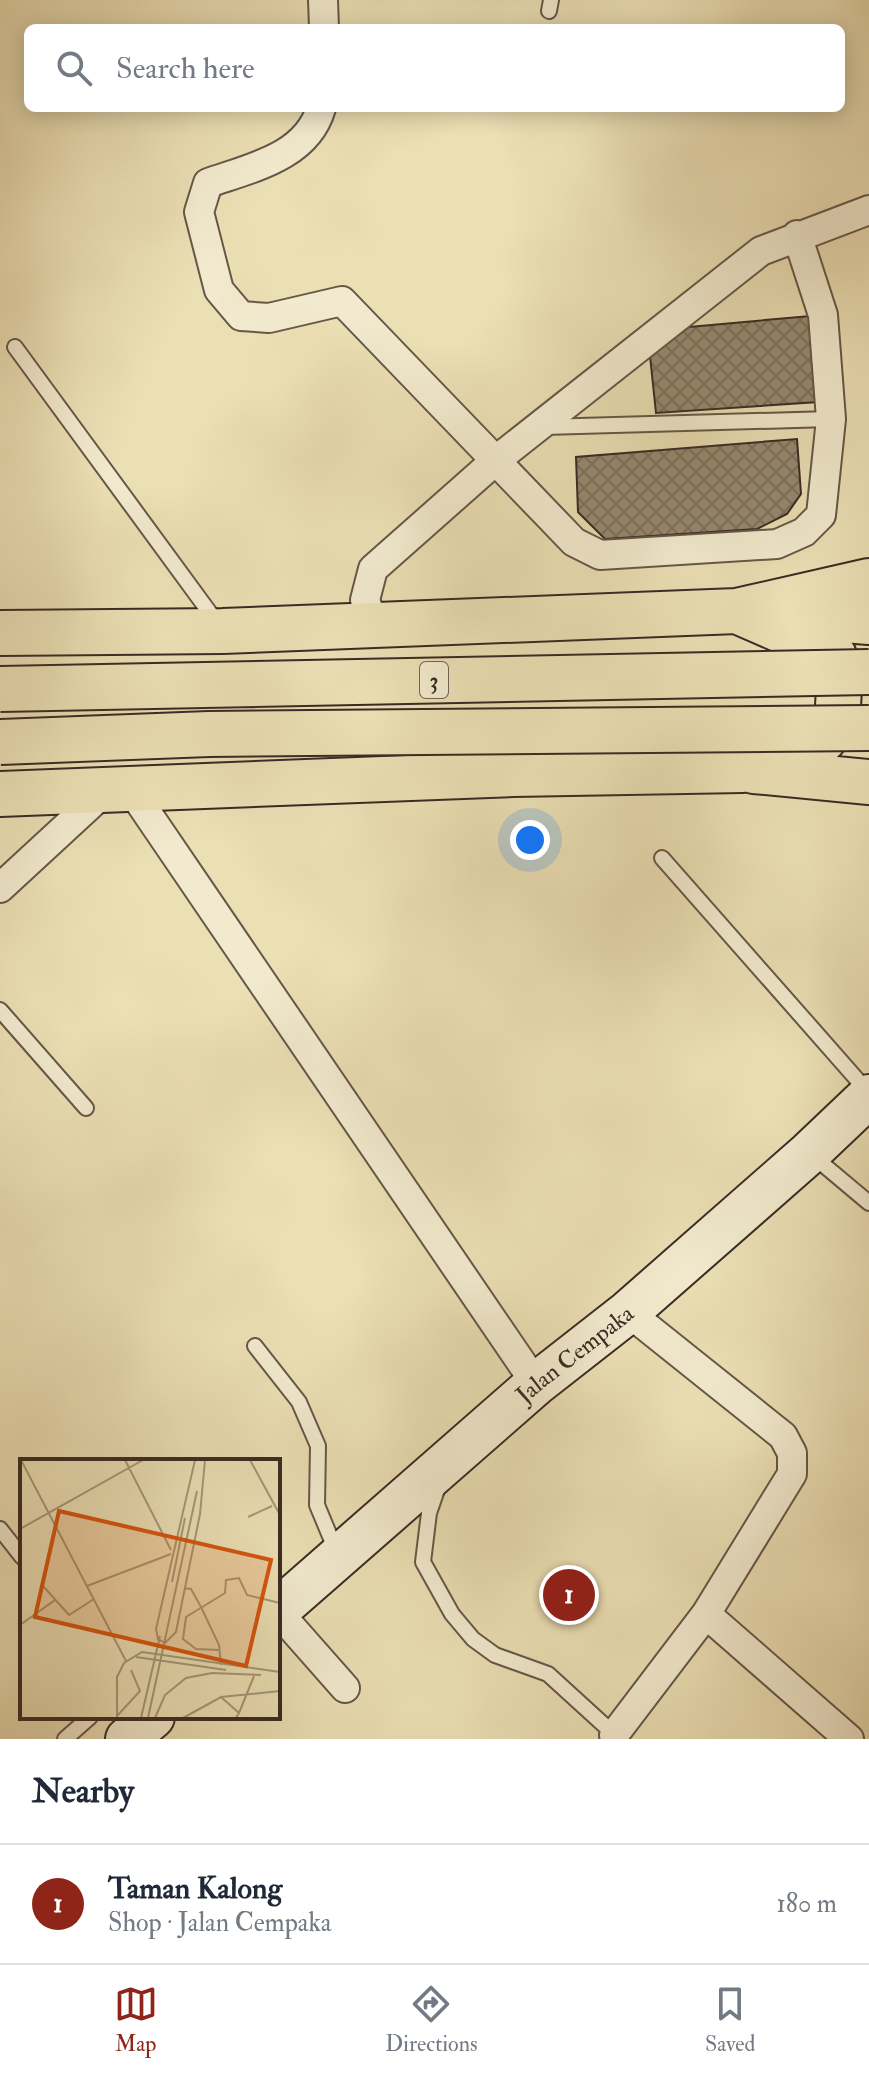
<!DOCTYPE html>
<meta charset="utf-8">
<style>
:root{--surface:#fff;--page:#f2f2f3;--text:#1f2937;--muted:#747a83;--line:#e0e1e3;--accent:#8f2418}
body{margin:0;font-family:"IM FELL Double Pica",serif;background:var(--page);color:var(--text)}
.you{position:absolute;left:530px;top:840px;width:28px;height:28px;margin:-20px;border:6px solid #fff;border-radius:50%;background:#1a73e8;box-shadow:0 0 0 12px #1a73e833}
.badge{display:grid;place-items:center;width:52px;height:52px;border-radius:50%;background:var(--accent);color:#fff;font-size:26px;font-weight:700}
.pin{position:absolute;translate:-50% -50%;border:4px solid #fff;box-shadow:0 2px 8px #0006}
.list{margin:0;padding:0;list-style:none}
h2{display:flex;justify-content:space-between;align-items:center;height:104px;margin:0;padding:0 32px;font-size:34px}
h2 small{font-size:26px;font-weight:400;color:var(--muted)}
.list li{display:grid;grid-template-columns:52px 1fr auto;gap:24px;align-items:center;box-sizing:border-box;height:120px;padding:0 32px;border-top:2px solid var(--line)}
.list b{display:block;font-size:30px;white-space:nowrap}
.list p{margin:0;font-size:26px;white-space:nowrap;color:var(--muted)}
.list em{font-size:26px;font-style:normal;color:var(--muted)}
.icon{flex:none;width:44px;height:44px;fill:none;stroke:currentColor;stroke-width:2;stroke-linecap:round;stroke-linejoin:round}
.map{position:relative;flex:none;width:869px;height:1739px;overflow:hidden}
.search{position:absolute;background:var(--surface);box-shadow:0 4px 20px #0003;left:24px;right:24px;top:24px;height:88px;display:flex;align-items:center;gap:20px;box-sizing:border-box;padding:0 28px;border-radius:12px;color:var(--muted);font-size:30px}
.sheet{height:224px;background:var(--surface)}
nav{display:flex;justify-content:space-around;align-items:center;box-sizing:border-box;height:112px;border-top:2px solid var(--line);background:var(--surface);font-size:22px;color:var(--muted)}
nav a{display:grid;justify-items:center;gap:4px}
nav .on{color:var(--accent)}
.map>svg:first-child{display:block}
.building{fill:url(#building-cross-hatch);stroke:#392a24;stroke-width:2}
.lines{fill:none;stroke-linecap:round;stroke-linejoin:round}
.lane-casing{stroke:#665748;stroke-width:18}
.street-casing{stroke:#665748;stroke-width:32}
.secondary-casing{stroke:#392a24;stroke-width:46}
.highway-casing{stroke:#392a24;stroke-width:48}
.lane{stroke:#f2eace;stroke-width:14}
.street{stroke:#f2eace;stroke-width:28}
.secondary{stroke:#f2eace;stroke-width:42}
.highway{stroke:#ebdfb4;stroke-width:44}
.highway-bridge-casing{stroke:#392a24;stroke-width:48;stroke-linecap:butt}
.highway-bridge{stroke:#ebdfb4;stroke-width:44}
.labels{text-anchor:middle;stroke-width:6;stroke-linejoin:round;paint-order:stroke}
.shield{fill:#f2eace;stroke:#706457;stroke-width:2}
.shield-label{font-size:22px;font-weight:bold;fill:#392a24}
.street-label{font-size:24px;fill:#392a24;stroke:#f2eace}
.inset-road{fill:none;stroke:#a4977a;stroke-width:2}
.view{fill:#d6540e;fill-opacity:0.15;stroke:#d6540e;stroke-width:4}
.inset-edge{fill:none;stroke:#392a24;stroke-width:4}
</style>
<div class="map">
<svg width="869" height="1739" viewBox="0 0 869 1739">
<defs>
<pattern id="building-cross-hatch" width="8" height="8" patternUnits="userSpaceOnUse" patternTransform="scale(2)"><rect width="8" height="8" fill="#96886f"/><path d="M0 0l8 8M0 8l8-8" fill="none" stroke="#7b6f5b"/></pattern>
</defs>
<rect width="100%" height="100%" fill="#ebdfb4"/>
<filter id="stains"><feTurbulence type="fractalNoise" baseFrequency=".0025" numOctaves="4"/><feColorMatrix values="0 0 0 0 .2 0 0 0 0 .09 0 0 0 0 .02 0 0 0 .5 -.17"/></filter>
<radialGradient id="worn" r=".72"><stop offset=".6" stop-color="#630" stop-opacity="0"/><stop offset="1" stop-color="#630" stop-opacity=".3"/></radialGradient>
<path class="building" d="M810,316l8,86 -162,11 -6,-57 39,-29z
M797,439l4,55 -14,20 -30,15 -152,10 -27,-27 -2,-55z"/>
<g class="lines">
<g class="lane-casing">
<path id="lane" d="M549,11l2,-11
M15,347l203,277
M544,427l287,-8
M662,858l207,235
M0,1010l86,98
M813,1156l56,47
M255,1346l44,56 19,44 -1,59 20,48
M439,1484l-10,29 -6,49 29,52 21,25 22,16 53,19 68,62
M0,1529l22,28
M65,1739l25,-22"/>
</g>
<g class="street-casing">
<path id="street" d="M323,0l1,28
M321,108c-14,49 -70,60 -113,75l-9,29 20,78 22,26 28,2 73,-17 232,241 26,13 177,-11 27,-12 17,-17 10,-96 -8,-104 -26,-80
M374,625l-9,-25 8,-31 122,-108 266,-210 108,-41
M132,791l404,593
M0,888l104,-96
M278,1612l67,76
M706,1614l143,125
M614,1735l92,-121 86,-140v-21l-9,-17 -155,-124"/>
</g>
<g class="secondary-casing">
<g id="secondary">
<path id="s1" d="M278,1610l258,-226 92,-72 181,-159 60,-57"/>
<path d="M127,1739l26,-22"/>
</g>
</g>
<g class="highway-casing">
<path id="highway" d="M737,611l132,-30
M783,615l86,7
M0,633l223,-2 514,-20 85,37 12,8 6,16 -3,51 -14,17 -80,30 -230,4 -513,20
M754,771l115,11"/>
</g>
<use href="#lane" class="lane"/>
<use href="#street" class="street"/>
<use href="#secondary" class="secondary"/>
<use href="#highway" class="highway"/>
<g class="highway-bridge-casing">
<path id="highway-bridge" d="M0,689l869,-17
M0,742l209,-8 660,-6"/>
</g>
<use href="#highway-bridge" class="highway-bridge"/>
</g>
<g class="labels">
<rect class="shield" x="420" y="662" width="28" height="36" rx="6"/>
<g class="shield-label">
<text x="434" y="688">3</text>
</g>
<g class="street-label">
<text dy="8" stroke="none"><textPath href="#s1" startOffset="392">Jalan Cempaka</textPath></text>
</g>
</g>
<g transform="translate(20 1459)">
<rect width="260" height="260" fill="#ebdfb4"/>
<path class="inset-road" d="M1,1l105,201M105,1l46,90M175,1l-39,169 2,10 7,4 11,-11 24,-118 5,-54M230,1l30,55M228,58l24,-11M0,70l123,-69M152,123l13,-64M23,127l26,29 25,-16M67,127l84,-32M164,129l7,1 10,18 18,38 2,20M0,166l35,-25M200,191l-24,-1 -13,-10 3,-22 39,-24 1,-13 13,-2 8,17 33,8M116,198l90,13M201,238l18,16 -3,5M219,254l15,-37M97,257l23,-25 -9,-21M97,259v-41l7,-14 18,-11 138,20M121,259l19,-82M128,259l49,-227M135,259l10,-23 21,-17 26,-5 49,2M163,259l38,-21 59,-6"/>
<path class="view" d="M39,52l212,49 -25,106 -211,-49z"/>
<rect width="260" height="260" class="inset-edge"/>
</g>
<rect width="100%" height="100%" filter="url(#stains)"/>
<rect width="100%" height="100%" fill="url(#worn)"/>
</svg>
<div class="you"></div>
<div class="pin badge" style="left:569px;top:1595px">1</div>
<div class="search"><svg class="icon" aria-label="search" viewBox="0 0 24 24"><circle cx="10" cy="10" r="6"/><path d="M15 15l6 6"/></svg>Search here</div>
</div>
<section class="sheet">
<h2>Nearby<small></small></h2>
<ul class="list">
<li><span class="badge">1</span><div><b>Taman Kalong</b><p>Shop · Jalan Cempaka</p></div><em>180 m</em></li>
</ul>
</section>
<nav>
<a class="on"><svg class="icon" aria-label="map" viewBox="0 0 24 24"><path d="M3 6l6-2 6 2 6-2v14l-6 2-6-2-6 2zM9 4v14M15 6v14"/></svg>Map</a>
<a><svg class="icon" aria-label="directions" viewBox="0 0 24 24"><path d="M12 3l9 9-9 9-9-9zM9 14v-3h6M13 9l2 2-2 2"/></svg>Directions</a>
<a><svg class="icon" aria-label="saved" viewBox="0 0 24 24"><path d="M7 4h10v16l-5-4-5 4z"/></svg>Saved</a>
</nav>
